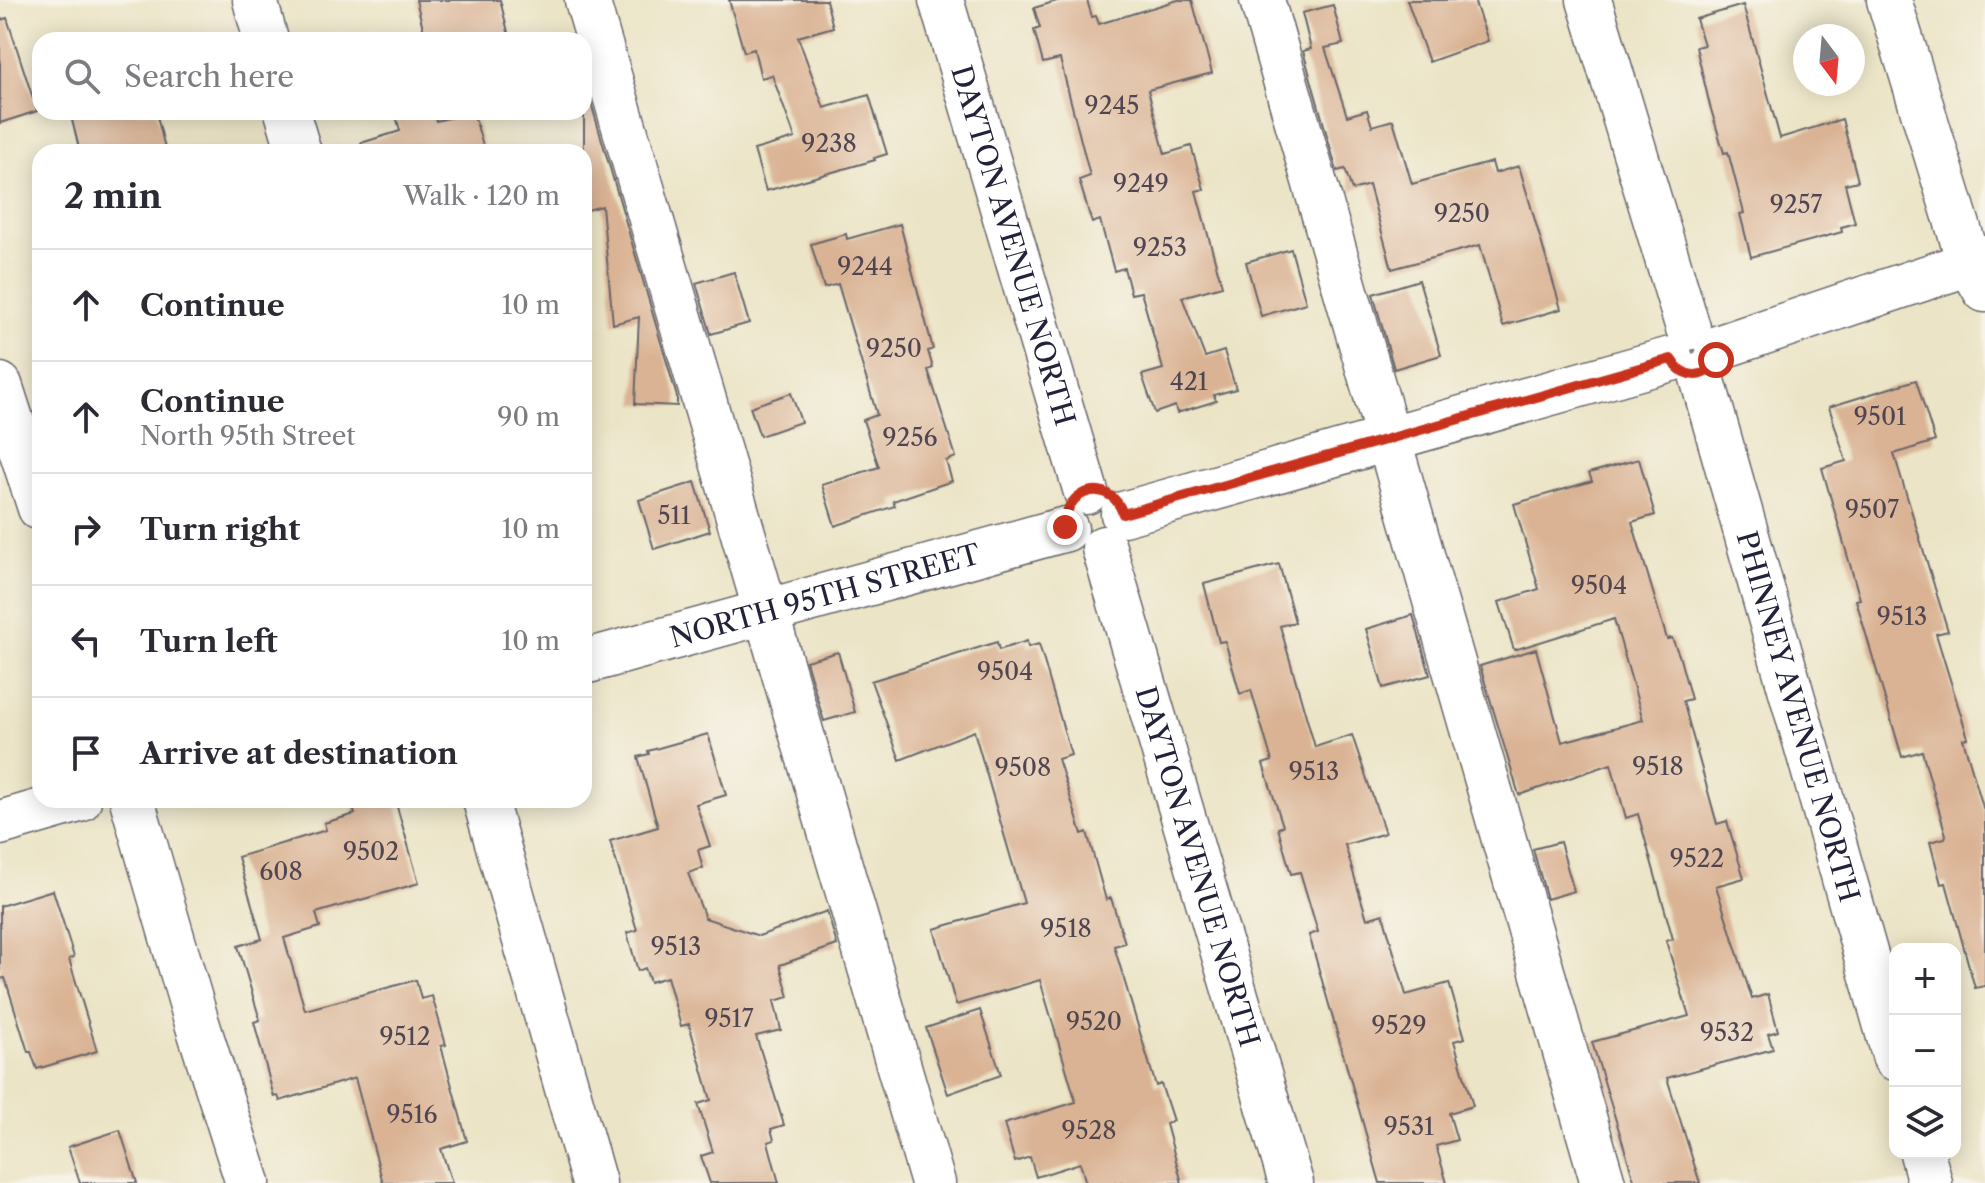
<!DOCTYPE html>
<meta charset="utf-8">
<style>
:root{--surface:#fff;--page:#f2f2f3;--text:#2b2b33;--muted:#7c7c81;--line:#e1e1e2}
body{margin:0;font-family:"Libre Caslon Text",serif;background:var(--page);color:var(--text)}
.controls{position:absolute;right:24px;bottom:24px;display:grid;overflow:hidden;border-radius:16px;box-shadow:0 4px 20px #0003}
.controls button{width:72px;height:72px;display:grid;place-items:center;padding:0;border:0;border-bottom:2px solid var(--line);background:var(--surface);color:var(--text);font:40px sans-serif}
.compass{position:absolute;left:1793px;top:24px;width:72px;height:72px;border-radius:50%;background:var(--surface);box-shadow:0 4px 20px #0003;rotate:164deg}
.stop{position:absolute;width:24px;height:24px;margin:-18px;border:6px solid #c8321e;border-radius:50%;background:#fff}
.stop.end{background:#c8321e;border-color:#fff;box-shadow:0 2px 8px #0008}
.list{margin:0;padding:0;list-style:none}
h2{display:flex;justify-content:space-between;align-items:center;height:104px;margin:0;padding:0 32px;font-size:34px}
h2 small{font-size:26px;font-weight:400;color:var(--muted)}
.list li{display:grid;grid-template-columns:52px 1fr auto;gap:24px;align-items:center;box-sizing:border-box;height:112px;padding:0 32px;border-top:2px solid var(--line)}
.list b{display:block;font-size:30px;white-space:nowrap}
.list p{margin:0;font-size:26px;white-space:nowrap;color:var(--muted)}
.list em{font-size:26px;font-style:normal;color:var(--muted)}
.icon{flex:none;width:44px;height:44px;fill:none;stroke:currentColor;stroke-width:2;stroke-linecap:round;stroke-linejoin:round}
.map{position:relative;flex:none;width:1985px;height:1183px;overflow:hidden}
.search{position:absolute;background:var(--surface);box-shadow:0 4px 20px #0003;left:32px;top:32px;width:560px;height:88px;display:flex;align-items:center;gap:20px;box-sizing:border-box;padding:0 28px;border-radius:24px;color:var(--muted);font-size:30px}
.panel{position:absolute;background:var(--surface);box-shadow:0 4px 20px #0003;left:32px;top:144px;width:560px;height:664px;border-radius:24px}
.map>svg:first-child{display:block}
.building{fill:#dab394}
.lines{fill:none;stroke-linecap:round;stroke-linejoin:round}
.minor-casing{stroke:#68666c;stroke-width:47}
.minor{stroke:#fff;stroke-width:44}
.route{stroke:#c8321e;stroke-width:10}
.labels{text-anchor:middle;stroke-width:6;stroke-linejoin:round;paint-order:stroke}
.number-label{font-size:24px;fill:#504651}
.street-label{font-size:28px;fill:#22223b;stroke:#f7f3e8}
</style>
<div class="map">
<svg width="1985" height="1183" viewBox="0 0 1985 1183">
<rect width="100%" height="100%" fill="#f7f3e8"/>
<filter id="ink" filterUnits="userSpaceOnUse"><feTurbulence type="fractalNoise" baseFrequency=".0125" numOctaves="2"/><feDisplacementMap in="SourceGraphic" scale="16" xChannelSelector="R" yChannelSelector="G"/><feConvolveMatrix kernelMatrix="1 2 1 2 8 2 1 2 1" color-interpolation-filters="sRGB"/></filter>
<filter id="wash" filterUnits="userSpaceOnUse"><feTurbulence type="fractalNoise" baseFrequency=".006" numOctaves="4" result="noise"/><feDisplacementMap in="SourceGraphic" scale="32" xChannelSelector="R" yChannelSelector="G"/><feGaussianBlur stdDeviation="1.8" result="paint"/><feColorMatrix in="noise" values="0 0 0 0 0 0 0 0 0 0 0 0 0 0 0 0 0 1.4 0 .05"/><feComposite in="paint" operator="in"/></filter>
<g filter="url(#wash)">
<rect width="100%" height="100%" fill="#ebe4c6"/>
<g id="blocks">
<path class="building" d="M416,0h84l10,40h-84z
M729,0h97l7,27 -35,10 26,71 45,-13 18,59 -13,4 1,2 -109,31 -12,-41 41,-12 -23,-63 -11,3 -7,-29 -10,3z
M1060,0h27l5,17 4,-1 3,8 79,-24h14l20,73 -64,17 17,64 26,-8 13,43 -8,2 26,95 -40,11 23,60 19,-6 12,38 -22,6 2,6 -39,12 -2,-7 -20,7 -13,-38 21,-6 -22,-77 -10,2 -7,-26 -10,3 -14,-51 -8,3 -13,-43 11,-4 -30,-117 -17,4 -9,-33 6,-2 -6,-20z
M1407,0h67l14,41 -59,21z
M1333,5l10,39 -18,4 22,68 20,-6 5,16 21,-6 19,64 80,-22 3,11 24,-7 42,143 -58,17 -23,-81 -88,24 -23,-84 -17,5 -7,-21 -8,2 -34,-120 8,-2 -9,-36z
M1743,5l37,133 62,-19 16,62 -13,3 10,39 -14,4 1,5 -91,25 -11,-43 4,-1 -16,-61 -4,1 -14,-47 -14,-59 8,-2 -8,-26z
M7,18l30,93 -37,12v-103z
M584,79l93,318v9l-42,-2 4,-87 -26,7 -11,-118 -18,5z
M70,112h86l10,40h-86z
M395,112h38l3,9 37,-9 12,40h-122l-2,-9 39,-12z
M900,224l33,125 -5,2 5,17 -5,2 28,87 -10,4 6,20 -59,20 2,5 -60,20 -13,-41 57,-18 -16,-47 14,-5 -39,-131 -14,4 -13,-44 35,-10 1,5z
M1291,249l15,54 -45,13 -15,-54z
M734,272l15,51 -38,11 -15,-51z
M1419,280l22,75 -47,14 -21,-75z
M1916,380l19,61 -41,13 54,177 -12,3 32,104 -5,1 22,75v172l-10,2 -29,-105 -5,1 -11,-42 15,-4 1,-3 -24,-84 -20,6 -46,-157 4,-1 -38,-131 24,-7 -17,-54z
M791,393l10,29 -41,14 -10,-29z
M1639,459l16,56 -23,7 35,117 5,-1 7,17 12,44 -8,2 34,123 10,-3 17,57 -28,8 36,113 16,-5 10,37 -10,3 5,15 -106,29 33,105h-65l-43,-141 97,-26 -23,-75 7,-2 -35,-125 -12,4 -15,-54 -92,31 -39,-129 56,-17 26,93 81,-22 -29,-101 -100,31 -15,-48 40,-13 -25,-85 78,-23 -3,-8z
M695,482l15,49 -56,18 -15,-49z
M1279,564l16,58 -15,4 35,121 37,-12 33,98 -40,12 22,74 16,-5 23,81 43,-12 16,55 -11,3 19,65 -24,7 8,27 -21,6 11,37h-67l-71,-248 9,-3 -18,-60 -9,2 -13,-46 5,-2 -20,-62 9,-3 -21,-71 -11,4 -15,-53 -6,1 -15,-58z
M1413,615l17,60 -47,13 -17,-59z
M1027,641l1,6 11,-3 32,111 -13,4 24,75 5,-2 19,68 5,-2 14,45 -11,3 42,140 5,-2 12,37 -7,3 16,59h-96l-6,-20 -44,14 -6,-20 -15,5 -11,-38 72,-22 -36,-122 -84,25 -22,-76 90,-26 -50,-172 -74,29 -29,-79 126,-39 2,8z
M838,652l17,60 -31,9 -18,-60z
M708,734l18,61 -30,9 14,42 -12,4 5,18 -15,5 17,45 54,18 68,-25 10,34 -57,20 9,32 -15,4 7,29 -25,6 28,89 -13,4 3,11 -6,2 11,41h-69l-9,-27 12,-4 -15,-48 13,-4 -22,-76 -8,2 -14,-49 -17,5 -5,-14 -7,3 -11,-38 10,-3 -27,-89 48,-14 -20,-70 11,-3 -1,-3z
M371,800h24l24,83 -103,30 4,14 -36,11 21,72 111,-30 5,19 11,-3 14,49 -5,1 26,95 -26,8 11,34h-69l-28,-105 -75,23 -2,-5 -4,1 -20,-75 6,-2 -22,-74 24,-7 -24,-82 88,-27 -2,-7 31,-9 -3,-9z
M1560,842l14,49 -27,8 -14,-50z
M53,890l21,67 -5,2 28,92 -60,18 -6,-17h-3l-23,-74 -5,1v-73z
M980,1010l21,65 -53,19 -22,-66z
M120,1130l17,53h-57l-12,-36z"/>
</g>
</g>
<g filter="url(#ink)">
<use href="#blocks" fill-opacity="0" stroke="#68666c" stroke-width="2"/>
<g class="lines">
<g class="minor-casing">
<g id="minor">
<path d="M255,0l11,40"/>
<path d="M587,0l346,1183"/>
<path id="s1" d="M941,0l145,492"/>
<path d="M1262,0l341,1183"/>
<path d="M1589,0l99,328"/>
<path d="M1889,0l80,262 16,28"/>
<path d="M287,112l12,40"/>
<path d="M1717,348l268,-90"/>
<path id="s2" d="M1701,374l194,684"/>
<path d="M0,385l40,123"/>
<path d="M1123,514l548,-155"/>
<path id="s3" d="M1104,548l187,635"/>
<path id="s4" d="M584,662l482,-133"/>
<path d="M132,800l65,223 51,160"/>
<path d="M485,800l109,383"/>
<path d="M0,823l79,-23"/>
<path d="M1922,1153l8,30"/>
</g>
</g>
<use href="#minor" class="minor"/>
</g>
</g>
<g class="lines" filter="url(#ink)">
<path class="route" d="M1065,527c-2,-39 46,-51 58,-13l548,-155c11,19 34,23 45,1"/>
</g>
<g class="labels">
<g class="number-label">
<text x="1112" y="114">9245</text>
<text x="829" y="152">9238</text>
<text x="1141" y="192">9249</text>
<text x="1796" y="213">9257</text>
<text x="1462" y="222">9250</text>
<text x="1160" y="256">9253</text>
<text x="865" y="275">9244</text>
<text x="894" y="357">9250</text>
<text x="1189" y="390">421</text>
<text x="1880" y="425">9501</text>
<text x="910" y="446">9256</text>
<text x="1872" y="518">9507</text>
<text x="674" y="524">511</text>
<text x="1599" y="594">9504</text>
<text x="1902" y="625">9513</text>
<text x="1005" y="680">9504</text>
<text x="1658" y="775">9518</text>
<text x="1023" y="776">9508</text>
<text x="1314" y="780">9513</text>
<text x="371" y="860">9502</text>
<text x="1697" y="867">9522</text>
<text x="281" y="880">608</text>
<text x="1066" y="937">9518</text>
<text x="676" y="955">9513</text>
<text x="729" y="1027">9517</text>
<text x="1094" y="1030">9520</text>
<text x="1399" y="1034">9529</text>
<text x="1727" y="1041">9532</text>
<text x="405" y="1045">9512</text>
<text x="412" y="1123">9516</text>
<text x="1409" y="1135">9531</text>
<text x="1089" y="1139">9528</text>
</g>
<g class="street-label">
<text dy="10" stroke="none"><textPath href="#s1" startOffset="256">DAYTON AVENUE NORTH</textPath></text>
<text dy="10" stroke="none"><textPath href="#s4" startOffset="250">NORTH 95TH STREET</textPath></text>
<text dy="10" stroke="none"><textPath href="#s2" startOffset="356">PHINNEY AVENUE NORTH</textPath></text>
<text dy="10" stroke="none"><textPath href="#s3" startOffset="332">DAYTON AVENUE NORTH</textPath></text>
</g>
</g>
</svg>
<div class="controls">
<button>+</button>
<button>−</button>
<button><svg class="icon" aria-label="layers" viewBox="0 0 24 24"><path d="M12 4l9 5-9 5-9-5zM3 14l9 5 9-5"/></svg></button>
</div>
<svg class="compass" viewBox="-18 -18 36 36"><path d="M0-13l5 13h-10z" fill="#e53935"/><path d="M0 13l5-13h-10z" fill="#7c7c81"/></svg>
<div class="stop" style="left:1716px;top:360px"></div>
<div class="stop end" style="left:1065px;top:527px"></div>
<div class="search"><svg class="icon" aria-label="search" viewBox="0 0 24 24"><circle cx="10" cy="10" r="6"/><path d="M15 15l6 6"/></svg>Search here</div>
<section class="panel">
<h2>2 min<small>Walk · 120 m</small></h2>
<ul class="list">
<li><svg class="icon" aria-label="ahead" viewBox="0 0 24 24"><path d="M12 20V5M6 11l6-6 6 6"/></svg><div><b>Continue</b></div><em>10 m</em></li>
<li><svg class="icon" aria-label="ahead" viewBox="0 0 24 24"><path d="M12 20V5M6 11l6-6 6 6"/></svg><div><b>Continue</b><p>North 95th Street</p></div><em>90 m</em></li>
<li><svg class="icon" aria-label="right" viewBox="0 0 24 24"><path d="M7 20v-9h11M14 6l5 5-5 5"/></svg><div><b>Turn right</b></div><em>10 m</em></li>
<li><svg class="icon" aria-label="left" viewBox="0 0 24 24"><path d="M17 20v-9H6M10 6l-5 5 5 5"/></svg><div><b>Turn left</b></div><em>10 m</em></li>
<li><svg class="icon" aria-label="arrive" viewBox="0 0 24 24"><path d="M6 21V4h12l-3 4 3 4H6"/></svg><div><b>Arrive at destination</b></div></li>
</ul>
</section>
</div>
